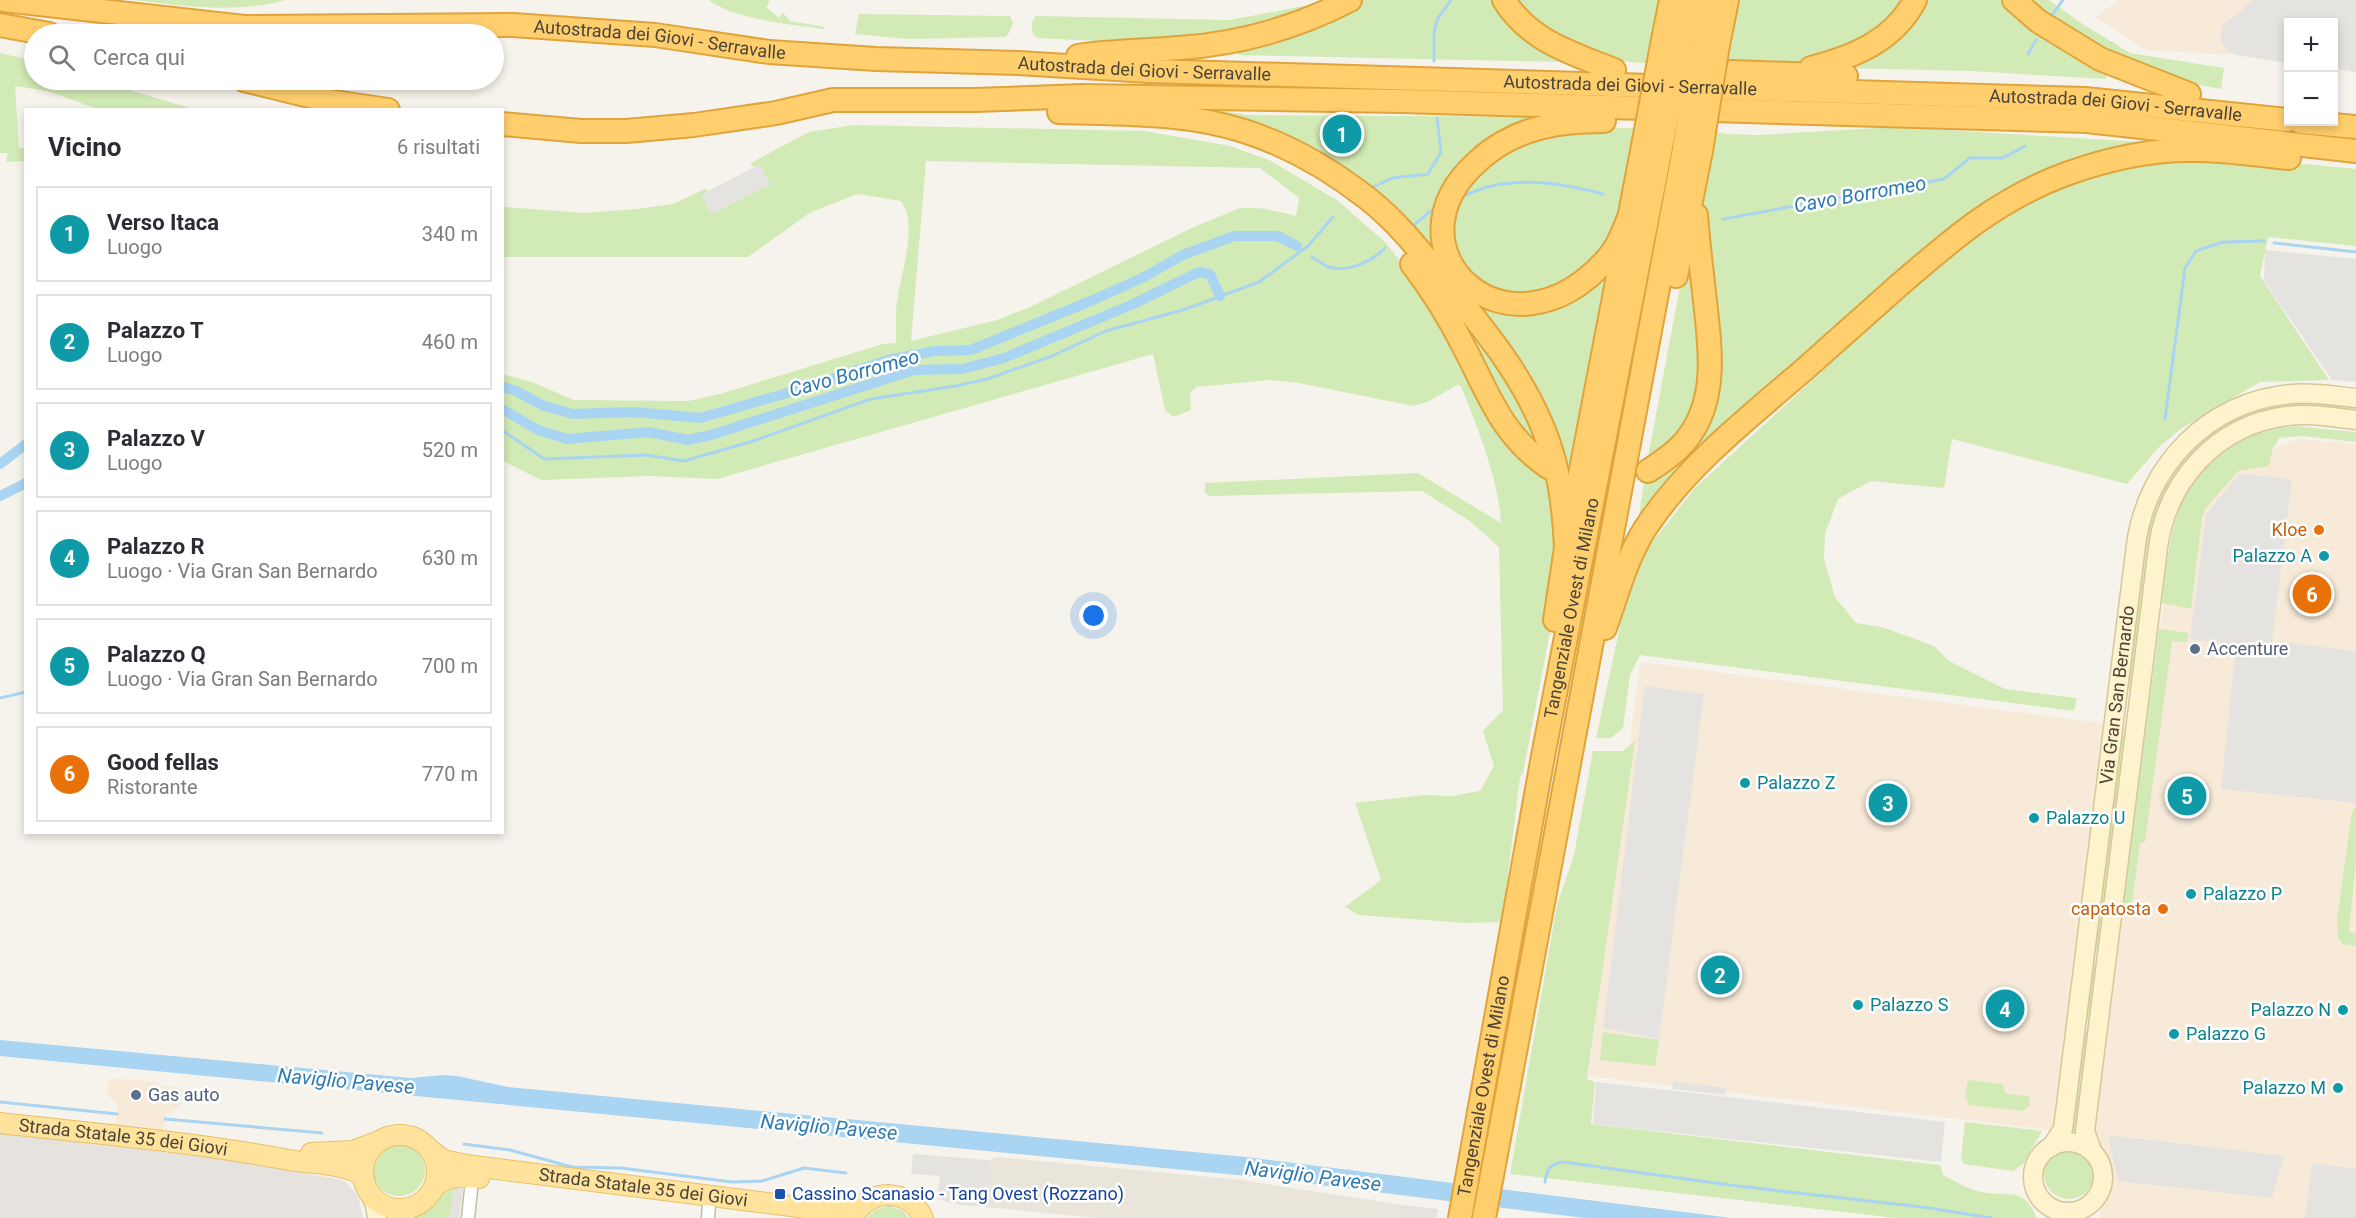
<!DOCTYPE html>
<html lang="it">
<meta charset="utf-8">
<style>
:root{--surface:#fff;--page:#f7f7f7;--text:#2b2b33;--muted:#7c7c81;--line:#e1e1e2;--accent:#ea580c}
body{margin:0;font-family:Roboto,sans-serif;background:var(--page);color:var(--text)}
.controls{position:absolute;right:18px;top:18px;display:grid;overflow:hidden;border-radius:0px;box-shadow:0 3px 9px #0003}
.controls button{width:54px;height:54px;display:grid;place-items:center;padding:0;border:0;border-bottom:2px solid var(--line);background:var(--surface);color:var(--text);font:30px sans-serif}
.you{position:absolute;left:1094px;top:616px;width:21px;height:21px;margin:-15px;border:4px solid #fff;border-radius:50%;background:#1a73e8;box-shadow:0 0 0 9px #1a73e833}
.badge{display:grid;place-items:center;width:39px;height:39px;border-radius:50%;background:var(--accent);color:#fff;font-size:20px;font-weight:700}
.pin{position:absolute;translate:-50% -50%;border:3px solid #fff;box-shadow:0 2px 6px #0006}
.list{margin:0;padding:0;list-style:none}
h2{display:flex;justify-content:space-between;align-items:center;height:78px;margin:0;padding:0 24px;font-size:26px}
h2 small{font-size:20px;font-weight:400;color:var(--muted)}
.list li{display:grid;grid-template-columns:39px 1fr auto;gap:18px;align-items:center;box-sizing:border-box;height:96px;margin:0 12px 12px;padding:0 12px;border:2px solid var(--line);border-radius:0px}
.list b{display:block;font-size:22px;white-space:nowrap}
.list p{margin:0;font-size:20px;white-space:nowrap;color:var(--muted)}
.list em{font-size:20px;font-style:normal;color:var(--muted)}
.icon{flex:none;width:33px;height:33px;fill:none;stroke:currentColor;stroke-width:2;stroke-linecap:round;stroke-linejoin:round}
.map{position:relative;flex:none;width:2356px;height:1218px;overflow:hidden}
.search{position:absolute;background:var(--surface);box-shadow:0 3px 9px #0003;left:24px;top:24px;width:480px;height:66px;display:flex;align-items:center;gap:15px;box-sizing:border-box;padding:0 21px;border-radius:33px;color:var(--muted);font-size:22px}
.panel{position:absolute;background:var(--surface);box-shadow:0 3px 9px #0003;left:24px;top:108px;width:480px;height:726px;border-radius:0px}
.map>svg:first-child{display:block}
.residential{fill:#eae5da}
.commercial{fill:#f7ead8}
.industrial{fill:#e6e2dd}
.green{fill:#d2eab5;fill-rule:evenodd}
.parking{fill:#e5e3e0}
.water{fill:#a9d4f2}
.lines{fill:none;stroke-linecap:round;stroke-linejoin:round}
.stream{stroke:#a9d4f2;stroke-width:3}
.canal{stroke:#a9d4f2;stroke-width:10}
.highway-tunnel{stroke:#d4d0c8;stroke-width:22;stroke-dasharray:22 11;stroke-linecap:butt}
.street-casing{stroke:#c2bbae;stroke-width:15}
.secondary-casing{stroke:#d6c79b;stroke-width:21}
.primary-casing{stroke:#e6c16a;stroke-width:22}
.highway-casing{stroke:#e0a43c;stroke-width:26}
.street{stroke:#fff;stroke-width:12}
.secondary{stroke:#fff3cd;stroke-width:18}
.primary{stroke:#ffe39c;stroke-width:20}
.highway{stroke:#ffcf6e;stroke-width:22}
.highway-bridge-casing{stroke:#e0a43c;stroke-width:26;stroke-linecap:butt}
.highway-bridge{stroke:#ffcf6e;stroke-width:22}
.food-dot{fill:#e8710a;stroke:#fff;stroke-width:2}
.culture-dot{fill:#0f9aa8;stroke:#fff;stroke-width:2}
.service-dot{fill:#5c6f8a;stroke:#fff;stroke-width:2}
.transit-dot{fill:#1a4fb4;stroke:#fff;stroke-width:2}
.labels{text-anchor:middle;stroke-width:5;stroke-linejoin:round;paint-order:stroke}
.street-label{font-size:18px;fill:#4b4439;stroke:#fff}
.food-label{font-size:18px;fill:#c56008;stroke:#fff;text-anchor:end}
.culture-label{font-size:18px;fill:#0d838f;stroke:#fff;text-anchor:start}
.service-label{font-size:18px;fill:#4e5e75;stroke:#fff;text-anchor:start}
.transit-label{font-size:18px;fill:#164399;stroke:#fff;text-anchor:start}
.water-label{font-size:20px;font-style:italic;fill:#2e7ab2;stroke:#fff}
</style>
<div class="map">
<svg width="2356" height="1218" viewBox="0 0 2356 1218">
<rect width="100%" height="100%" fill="#f6f3ec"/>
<path class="residential" d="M996,1157l246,23 160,25 -2,13h-306l-109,-11 4,-47z"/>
<path class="commercial" d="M2119,0h237v72l-22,-3v-47h-46v41l-52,-8 -90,-5 -51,-33z
M2299,439l57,5v774h-256l5,-49 -9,-34 -507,-59 51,-414 506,67 18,-127 59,-136z
M109,1078l49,4 4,4 16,1 5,4 -1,14 -16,10 -3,16 -47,-5 2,-22 -11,-9z"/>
<path class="industrial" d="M0,1133l220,26 118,20 8,3 12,14 5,22h-363z
M1402,1205l36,4 -1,9h-37z"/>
<path class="green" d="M134,0h151c-49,14 -102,6 -151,0z
M709,0h59l2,2 -4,5 13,11 4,-5 7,8 35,6 -1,2c-31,-4 -91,-10 -115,-29z
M1362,0h133l67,59 -1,3 -323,-7 1,-9 87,-27z
M1512,0h150l-8,64 -57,-5 -39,-16z
M1734,0h173l-32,34 -68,28 -83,3z
M1920,0h84l105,71 -3,8 -136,-8 -129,-3z
M2024,0h25l35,25 46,28 94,15 -3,21 -53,-10 -26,-8z
M1320,3l-76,31 -110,9 -96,-5 -4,-2c-3,-9 -4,-13 2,-20l194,4z
M859,14l151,2 3,7 -4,10 -4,4 -97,2 -53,-5z
M0,53l34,8v19h62l97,29h-95l-51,-18 -32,-5 4,62h6v13l-19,1 2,-9h-8z
M1195,107l53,8 302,2c-42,20 -97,37 -111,86 -4,13 -1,32 -1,46l80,64 93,-50 -32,205 -16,-6 -18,-51 -165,-210z
M854,125l291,6 85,15 39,14 68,40 48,42 40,50 124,182 8,28 -2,104 -32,167 -3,4 -18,145 -37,1 -106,-8 -14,-8 36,-27 -26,-77 70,-8 26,1 29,-5 14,-25 -11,-35 20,-21 -4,-163 -28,-25 -49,-31 -212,5 -5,-3v-10l213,-10 83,50c-3,-47 -23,-93 -40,-137l-4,-1 -30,17 -14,4 -114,-23 -29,-3 -74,7 -6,6 1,17 -18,7 -8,-7 -12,-56 -436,125 -68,-3 -108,4 -38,-19 -1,-87 30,8 42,18 114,1 32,-7 163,-50 13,-1c0,-16 -1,-32 2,-47 4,-26 20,-72 3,-95l-43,-7 -47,18 -63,45h-245v-50l81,6 53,-4 36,-5 34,-16v4l-6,3 59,-30 -5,2 -4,-2v-2l58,-31zM926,161l334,7 39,30 -3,18c-15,-4 -47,-12 -61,-6 -13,5 -25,11 -39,16l-164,80 -35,14 -86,21z
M1895,127l246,15 33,-2 -155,48 -381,333 7,-44 63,-62 -6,-212 1,-24 7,-48 16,3 32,1z
M1601,128h39v7l-27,101 -26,33 -25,18 -44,13 -40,-15 -24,-34 -1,-41 28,-44 66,-34z
M2221,156l135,13v77l-88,-9 -8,39 69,104 -69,2 -78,46 -22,18 -33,38 -175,-45 -8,49 -73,-7 -33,18 -13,35 -1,25 11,38 21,26 26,4 52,19 15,15 56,28 72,9 -3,13 -434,-56 -10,20 -7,53 -12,10h-15l30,-139 14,-41 55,-70 271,-249 79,-48 79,-26z
M1689,238l15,137 -18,55 -39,33z
M1446,292l40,47 59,110 -25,-15z
M2299,399l57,3v11l-69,-5 -23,3 -23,10 -60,49 -48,219 -6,1 -3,-3 25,-179 31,-50 51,-42z
M2295,426l61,6v10l-53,-6 -24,2 -7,13 -3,15 -31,5 -32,37 -4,10 -11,91 -29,-6c3,-31 9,-81 23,-109 14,-27 48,-55 78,-63 10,-3 22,-3 32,-5z
M2159,629l30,4 -2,9 -15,-1 -27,201 -5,1 -9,68h-9z
M2122,734l5,3 -26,216 -10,-1 27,-216z
M1635,741l-48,338 8,3 -4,42 349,41 3,10c11,6 23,13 35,16 29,8 44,-8 59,27h-141l-386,-44 47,-269 17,-50 19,-104h30z
M2356,807v52l-7,73 7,1v13l-13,-2 -5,-6 -1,-18 15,-108z
M2090,961l10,1 -8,57h-7z
M2083,1031l5,1 3,6 -11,88 -4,7 -6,1z
M1603,1032l56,8 -4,26 -55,-6z
M1968,1080l34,4 4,10 23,2 1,9 -7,6 -54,-6 -4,-9z
M1965,1122l77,9 -19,33 -10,7 -49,-7 -3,-6z
M373 1170a26 26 0 1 1 52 0a26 26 0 1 1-52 0Z
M2044 1174a25 25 0 1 1 50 0a25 25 0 1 1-50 0Z
M454,1188l-4,30h-40l14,-5 20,-20z
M889,1206l14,5 6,7h-43l9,-8z"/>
<path class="parking" d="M2254,0h102v72l-22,-3v-47h-46v41l-52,-8 -9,-4 -7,-11 2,-14z
M760,164l10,20 -59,31 -10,-20z
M2265,250l91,9v123l-24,-2 -68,-99z
M2239,474l53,5 -20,162 84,10v152l-135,-14 15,-144 -46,-6 16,-125z
M1645,686l59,8 -45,345 -56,-11z
M1673,1081l53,7 -1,7 -53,-6z
M1596,1082l349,40 -4,40 -348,-38z
M2108,1135l176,21 -12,42 -154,-17z
M913,1154l76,6 -4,47 -24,-2 -24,-6 3,-23 -29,-2z
M2312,1163l44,6v49h-51z
M454,1188l9,1 -4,29h-9z"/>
<path class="water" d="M0,1040l411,38 32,-3 14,1 51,11 738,70 486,61h-147l-338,-42 -1247,-120z"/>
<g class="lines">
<path class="stream" d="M2050,18l13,-18
M2028,54l8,-14
M1434,61v-28l3,-13 14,-20
M1369,189l23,-11 36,-4 13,-22 -4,-34
M1464,196c44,-22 94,-14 139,-2
M1723,219l221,-40 26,-21h33l22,-12
M1410,228l22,-18
M2274,243l82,9
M1312,257c6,3 11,8 17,10 18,6 44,-6 56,-19
M2165,419l20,-151 11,-17 27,-9 41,-1
M502,430l42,29 102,-4 38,6 66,-19 121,-43 85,-13 31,-7 65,-23 54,-25 80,-22 73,-27 49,-36 25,-29
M0,698l26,-6
M0,1102l117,12
M165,1119l157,14
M464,1144l46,6 62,17 49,1 111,14 30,-1 42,-13 42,5
M1545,1182c2,-13 5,-18 18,-20l174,24 185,21 70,11"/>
<path class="canal" d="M502,387l12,3 30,16 29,8 60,-2 67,6 108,-31 80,-27 47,-9 36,-1 122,-50 51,-23 39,-22 51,-19h44l19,10
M502,409l36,21 29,9 82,-7 39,8 23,-5 203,-65 48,-1 42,-11 127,-53 68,-33 11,2 10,22
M0,464l26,-20
M0,496l26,-13"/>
<path class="highway-tunnel" d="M1577,479c26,6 46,2 71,-8"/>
<g class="street-casing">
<path id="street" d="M468,1218l3,-28
M708,1218l1,-13"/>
</g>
<g class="secondary-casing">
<g id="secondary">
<circle cx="2068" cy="1177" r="35"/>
<path id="s1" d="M2051,1147l12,-18 73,-584c11,-81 73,-144 156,-151 21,-2 43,2 64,4"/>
<path d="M2092,1151l-7,-20 73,-583c9,-68 59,-123 129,-132 23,-3 46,1 69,4"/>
<path d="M370,1193l5,12 2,13"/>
<path d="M398,1218l16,-12"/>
</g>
</g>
<g class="primary-casing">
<g id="primary">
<path id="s2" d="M0,1123c97,11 194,19 289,37 24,4 50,3 72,14l4,8"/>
<circle cx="400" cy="1172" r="37"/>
<path id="s3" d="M429,1149l14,11 23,5 348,44h22l26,-4"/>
<path d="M311,1153l42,-2 26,-10"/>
<path d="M432,1190c11,-15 30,-14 47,-12"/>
<path d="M854,1215c16,-27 56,-27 69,3"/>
</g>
</g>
<g class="highway-casing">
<g id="highway">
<path id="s4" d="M4,0l240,27 269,-2 142,10 114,17 107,7 142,4 131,8 936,28 203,21"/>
<path d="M1504,0c25,41 68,53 110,70"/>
<path d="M2014,0l24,21 62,38 89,35"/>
<path d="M0,25l49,9"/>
<path d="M1663,40l8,-40"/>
<path d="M1701,44l9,-44"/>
<path d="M1718,45l9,-45"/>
<path d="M1680,48l9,-48"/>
<path d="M1078,56c33,-5 67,-5 101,-8 60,-4 117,-20 171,-48"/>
<path d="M1811,68c42,-11 83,-27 104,-68"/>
<path d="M1732,72l114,4"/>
<path d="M244,80l90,22 54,8"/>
<path d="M1059,112c63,2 125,0 185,19 44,14 87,39 123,67 36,28 63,66 92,101 33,40 64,80 84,129 16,38 21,78 23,120"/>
<path d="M1604,121c-47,0 -90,7 -126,40 -99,88 30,210 129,98 11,-12 17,-29 23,-44"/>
<path d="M2301,122l55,5"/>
<path d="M502,124l79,7h45l68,-6 82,-12 57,-13h142l108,-4 318,5 686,20 269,30"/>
<path d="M1412,264c20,26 38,55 53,85 25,48 37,86 83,118"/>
<path d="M1676,276l25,-125"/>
<path d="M1648,471c14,-9 29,-19 39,-32 33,-42 22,-98 17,-147 -3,-26 -6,-51 -8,-77"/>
<path d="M1555,620l11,-72 77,-402"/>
<path d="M1605,628c13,-36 23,-77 46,-108 41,-59 101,-105 155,-152 30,-27 61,-54 91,-81 54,-47 101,-88 169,-113 39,-14 82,-24 123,-24 34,-1 67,5 100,8"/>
<path id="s5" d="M1460,1218l83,-462 118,-609"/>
<path d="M1484,1218l200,-1069"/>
</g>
</g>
<use href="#street" class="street"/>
<use href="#secondary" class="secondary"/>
<use href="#primary" class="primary"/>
<use href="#highway" class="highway"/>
<g class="highway-bridge-casing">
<path id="highway-bridge" d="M1643,146l20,-106
M1661,147l19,-99
M1684,149l17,-105
M1701,151l17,-106"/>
</g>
<use href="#highway-bridge" class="highway-bridge"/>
</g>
<g class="food-dot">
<circle cx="2319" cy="530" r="6"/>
<circle cx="2163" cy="909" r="6"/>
</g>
<g class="culture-dot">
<circle cx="2324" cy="556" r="6"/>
<circle cx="1745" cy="783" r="6"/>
<circle cx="2034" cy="818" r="6"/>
<circle cx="2191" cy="894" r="6"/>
<circle cx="1858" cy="1005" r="6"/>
<circle cx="2343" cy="1010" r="6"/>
<circle cx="2174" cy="1034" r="6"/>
<circle cx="2338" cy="1088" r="6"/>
</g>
<g class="service-dot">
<circle cx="2195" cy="649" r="6"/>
<circle cx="136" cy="1095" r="6"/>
</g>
<rect class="transit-dot" x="774" y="1188" width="12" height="12" rx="3"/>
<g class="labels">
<g class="street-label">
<text dy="6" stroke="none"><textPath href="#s4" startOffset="658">Autostrada dei Giovi - Serravalle</textPath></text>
<text dy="6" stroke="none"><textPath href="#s4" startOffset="1144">Autostrada dei Giovi - Serravalle</textPath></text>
<text dy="6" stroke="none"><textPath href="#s4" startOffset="1630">Autostrada dei Giovi - Serravalle</textPath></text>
<text dy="6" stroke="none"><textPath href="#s4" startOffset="2116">Autostrada dei Giovi - Serravalle</textPath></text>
<text dy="6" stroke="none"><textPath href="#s5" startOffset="620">Tangenziale Ovest di Milano</textPath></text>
<text dy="6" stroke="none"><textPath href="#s1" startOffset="459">Via Gran San Bernardo</textPath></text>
<text dy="6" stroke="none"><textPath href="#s5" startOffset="134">Tangenziale Ovest di Milano</textPath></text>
<text dy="6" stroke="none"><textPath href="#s2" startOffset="124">Strada Statale 35 dei Giovi</textPath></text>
<text dy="6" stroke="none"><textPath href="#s3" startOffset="220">Strada Statale 35 dei Giovi</textPath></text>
</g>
<g class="food-label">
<text x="2307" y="536">Kloe</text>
<text x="2151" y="915">capatosta</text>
</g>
<g class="culture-label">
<text x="2312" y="562" text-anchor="end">Palazzo A</text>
<text x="1757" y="789">Palazzo Z</text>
<text x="2046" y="824">Palazzo U</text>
<text x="2203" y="900">Palazzo P</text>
<text x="1870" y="1011">Palazzo S</text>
<text x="2331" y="1016" text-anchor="end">Palazzo N</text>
<text x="2186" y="1040">Palazzo G</text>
<text x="2326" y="1094" text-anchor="end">Palazzo M</text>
</g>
<g class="service-label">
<text x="2207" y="655">Accenture</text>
<text x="148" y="1101">Gas auto</text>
</g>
<g class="transit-label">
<text x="792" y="1200">Cassino Scanasio - Tang Ovest (Rozzano)</text>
</g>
<g class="water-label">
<text transform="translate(1860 194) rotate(-10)" y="7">Cavo Borromeo</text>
<text transform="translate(854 373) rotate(-15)" y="7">Cavo Borromeo</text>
<text transform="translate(346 1081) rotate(5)" y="7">Naviglio Pavese</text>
<text transform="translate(829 1127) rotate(5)" y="7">Naviglio Pavese</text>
<text transform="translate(1313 1176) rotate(7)" y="7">Naviglio Pavese</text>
</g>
</g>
</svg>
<div class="controls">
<button>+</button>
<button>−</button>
</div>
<div class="you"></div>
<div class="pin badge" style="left:1342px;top:134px;background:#0f9aa8">1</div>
<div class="pin badge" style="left:1720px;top:975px;background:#0f9aa8">2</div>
<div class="pin badge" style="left:1888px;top:803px;background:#0f9aa8">3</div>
<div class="pin badge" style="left:2005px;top:1009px;background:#0f9aa8">4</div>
<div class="pin badge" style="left:2187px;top:796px;background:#0f9aa8">5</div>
<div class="pin badge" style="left:2312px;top:594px;background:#e8710a">6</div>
<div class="search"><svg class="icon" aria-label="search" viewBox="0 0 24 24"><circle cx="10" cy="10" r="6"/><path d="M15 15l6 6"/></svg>Cerca qui</div>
<section class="panel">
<h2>Vicino<small>6 risultati</small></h2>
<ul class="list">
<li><span class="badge" style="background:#0f9aa8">1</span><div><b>Verso Itaca</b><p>Luogo</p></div><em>340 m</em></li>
<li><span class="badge" style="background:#0f9aa8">2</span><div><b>Palazzo T</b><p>Luogo</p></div><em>460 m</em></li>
<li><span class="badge" style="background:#0f9aa8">3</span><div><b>Palazzo V</b><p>Luogo</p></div><em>520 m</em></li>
<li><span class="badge" style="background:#0f9aa8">4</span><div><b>Palazzo R</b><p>Luogo · Via Gran San Bernardo</p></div><em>630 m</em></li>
<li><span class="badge" style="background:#0f9aa8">5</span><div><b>Palazzo Q</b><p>Luogo · Via Gran San Bernardo</p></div><em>700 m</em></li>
<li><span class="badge" style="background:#e8710a">6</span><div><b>Good fellas</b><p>Ristorante</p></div><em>770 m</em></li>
</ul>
</section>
</div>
